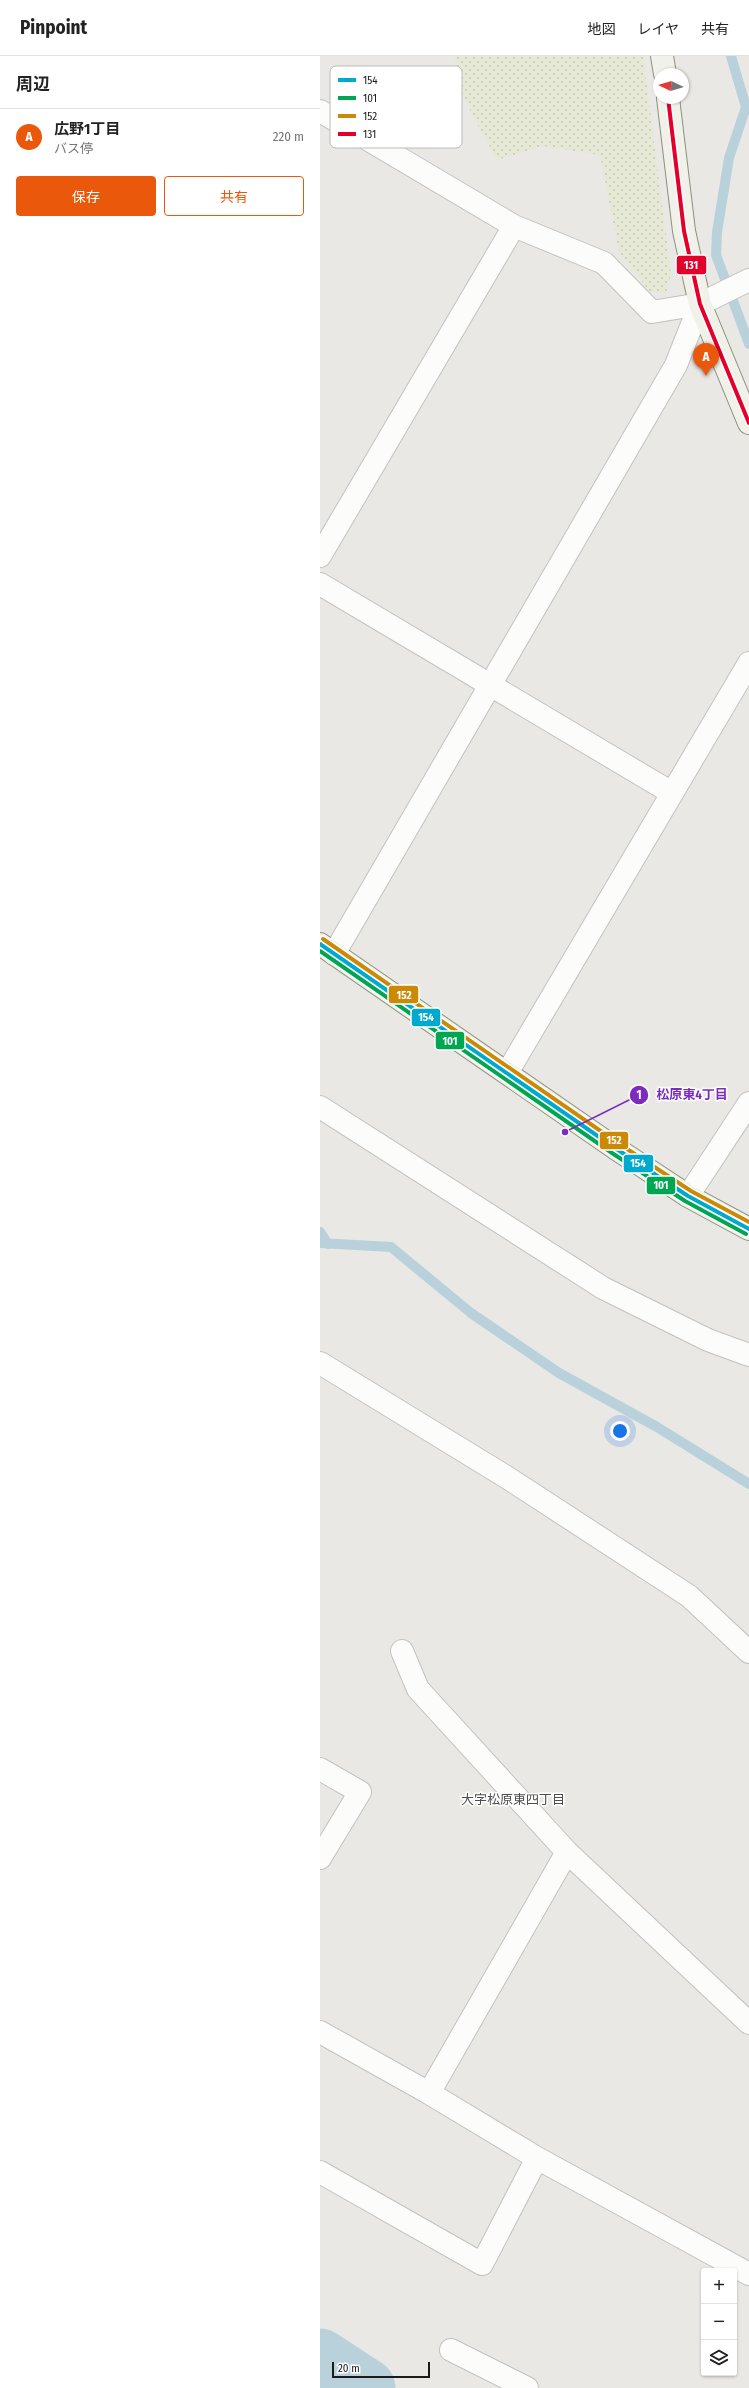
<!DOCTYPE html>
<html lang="ja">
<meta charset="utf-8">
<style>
:root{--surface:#fff;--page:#f2f2f2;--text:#222;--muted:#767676;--line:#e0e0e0;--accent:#ea580c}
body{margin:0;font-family:"Fira Sans Condensed","Noto Sans JP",sans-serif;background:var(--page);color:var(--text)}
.controls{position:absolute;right:12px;bottom:12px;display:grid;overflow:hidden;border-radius:4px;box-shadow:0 1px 3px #0004}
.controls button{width:36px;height:36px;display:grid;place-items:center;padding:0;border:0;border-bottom:1px solid var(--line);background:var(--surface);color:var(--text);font:20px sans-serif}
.compass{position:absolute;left:333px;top:12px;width:36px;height:36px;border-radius:50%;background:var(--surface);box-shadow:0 1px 3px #0004;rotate:274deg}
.scale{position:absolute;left:12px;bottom:10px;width:98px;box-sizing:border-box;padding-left:4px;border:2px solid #1b1b1b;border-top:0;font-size:11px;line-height:14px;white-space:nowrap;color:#1b1b1b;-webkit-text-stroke:3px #fff;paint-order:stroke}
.you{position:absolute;left:300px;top:1375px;width:14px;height:14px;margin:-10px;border:3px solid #fff;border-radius:50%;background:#1a73e8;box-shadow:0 0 0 6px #1a73e833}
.badge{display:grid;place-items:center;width:26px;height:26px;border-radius:50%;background:var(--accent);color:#fff;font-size:13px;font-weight:700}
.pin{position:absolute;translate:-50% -33px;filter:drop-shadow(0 1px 2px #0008)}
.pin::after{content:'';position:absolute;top:21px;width:14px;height:12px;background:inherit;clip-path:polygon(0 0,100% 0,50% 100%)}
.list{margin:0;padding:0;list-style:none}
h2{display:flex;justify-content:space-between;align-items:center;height:52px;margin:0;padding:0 16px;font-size:17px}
h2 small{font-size:13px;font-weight:400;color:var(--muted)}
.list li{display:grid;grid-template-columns:26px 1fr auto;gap:12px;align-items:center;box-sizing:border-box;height:56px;padding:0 16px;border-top:1px solid var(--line)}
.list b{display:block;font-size:15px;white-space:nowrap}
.list p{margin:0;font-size:13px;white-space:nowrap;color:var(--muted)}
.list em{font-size:13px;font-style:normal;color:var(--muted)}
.actions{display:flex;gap:8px;padding:12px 16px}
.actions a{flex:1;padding:9px 0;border:1px solid var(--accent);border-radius:4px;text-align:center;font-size:14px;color:var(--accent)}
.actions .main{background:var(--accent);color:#fff}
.icon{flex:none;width:22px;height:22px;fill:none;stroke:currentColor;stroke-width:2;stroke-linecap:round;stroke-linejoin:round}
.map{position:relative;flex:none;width:429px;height:2332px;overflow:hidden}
header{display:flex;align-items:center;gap:24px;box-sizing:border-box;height:56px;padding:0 20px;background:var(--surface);border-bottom:1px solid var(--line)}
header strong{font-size:19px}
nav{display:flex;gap:22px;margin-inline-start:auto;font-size:14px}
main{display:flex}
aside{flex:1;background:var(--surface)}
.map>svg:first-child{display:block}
.farmland{fill:url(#farmland-dots)}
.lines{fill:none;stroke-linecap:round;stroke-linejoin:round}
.stream{stroke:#b9d1db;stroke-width:10}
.river{stroke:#b9d1db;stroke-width:59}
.street-casing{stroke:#c2c2c0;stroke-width:24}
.secondary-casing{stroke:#8e917e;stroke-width:24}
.street{stroke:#fcfcfb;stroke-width:22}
.secondary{stroke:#f0f1e9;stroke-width:22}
.bus-1-casing{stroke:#fff;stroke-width:7}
.bus-2-casing{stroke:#fff;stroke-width:7}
.bus-3-casing{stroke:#fff;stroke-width:7}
.bus-4-casing{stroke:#fff;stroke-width:7}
.bus-1{stroke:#00a9ce;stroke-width:4}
.bus-2{stroke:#00a651;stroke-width:4}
.bus-3{stroke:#cb8a05;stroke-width:4}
.bus-4{stroke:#e4002b;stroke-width:4}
.labels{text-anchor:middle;stroke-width:3;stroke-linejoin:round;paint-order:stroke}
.neighbourhood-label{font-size:13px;fill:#4e4e4e;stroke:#fff}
.key{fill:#fff;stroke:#bbb;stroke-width:1}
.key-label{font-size:11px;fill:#1b1b1b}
.leader{fill:none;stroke:#7b2cbf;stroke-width:1.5}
.callout-dot{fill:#7b2cbf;stroke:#fff;stroke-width:1.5}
.mark-label{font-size:12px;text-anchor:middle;font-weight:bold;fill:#fff}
.callout-label{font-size:13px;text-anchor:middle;font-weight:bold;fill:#7b2cbf;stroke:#fff;stroke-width:3;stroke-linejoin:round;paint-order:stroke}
.line-badge{stroke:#fff;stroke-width:1.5}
.badge-label{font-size:11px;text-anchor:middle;font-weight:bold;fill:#fff}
</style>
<header>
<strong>Pinpoint</strong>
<nav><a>地図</a><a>レイヤ</a><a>共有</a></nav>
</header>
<main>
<aside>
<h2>周辺<small></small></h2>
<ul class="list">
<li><span class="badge">A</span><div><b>広野1丁目</b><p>バス停</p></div><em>220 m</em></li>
</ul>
<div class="actions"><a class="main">保存</a><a>共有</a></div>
</aside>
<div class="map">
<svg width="429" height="2332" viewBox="0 0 429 2332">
<defs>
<pattern id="farmland-dots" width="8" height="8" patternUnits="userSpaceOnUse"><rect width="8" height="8" fill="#e7e9d7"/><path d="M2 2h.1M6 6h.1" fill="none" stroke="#c6c7b8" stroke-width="1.8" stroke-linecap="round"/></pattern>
</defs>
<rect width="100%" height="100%" fill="#e9e8e4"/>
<path class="farmland" d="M135,0h188l28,218 -5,19 -17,-2 -30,-39 -19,-97 -57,-9 -46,14 -22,-40 -20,-41z"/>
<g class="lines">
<path class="stream" d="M411,0l15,51 -17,51 -12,74 -1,23 33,89
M0,1176l8,12
M0,1187l71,4 80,66 88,60 98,54 92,57"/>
<path class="river" d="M0,2302l46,30"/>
<g class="street-casing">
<path id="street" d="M0,55l194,115 90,37 48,49 48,-8 49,-24
M0,500l194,-330
M0,528l352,209
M14,898l342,-589 24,-61
M187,1017l242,-410
M0,1051l283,181 105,52 41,15
M368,1140l61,-93
M0,1307l188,115 181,118 60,56
M82,1595l16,38 149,163 182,171
M0,1713l40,23 -40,66
M0,1976l109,61 108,65 212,116
M109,2037l138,-241
M0,2116l162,92 55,-106
M131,2294l76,38"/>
</g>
<g class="secondary-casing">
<path id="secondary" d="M342,0l3,18
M348,42l16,133 16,73 49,119
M0,888l295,204 73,48 61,33"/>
</g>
<use href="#street" class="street"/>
<use href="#secondary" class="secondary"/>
<g class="bus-1-casing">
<path id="bus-1" d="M0,888l295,204 73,48 61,33"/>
</g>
<g class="bus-2-casing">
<path id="bus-2" d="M0,895l292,202 73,48 61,33"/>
</g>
<g class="bus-3-casing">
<path id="bus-3" d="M3,883l295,204 73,48 58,31"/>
</g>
<g class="bus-4-casing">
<path id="bus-4" d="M348,42l16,133 16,73 49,119"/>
</g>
<use href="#bus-1" class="bus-1"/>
<use href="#bus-2" class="bus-2"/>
<use href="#bus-3" class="bus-3"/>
<use href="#bus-4" class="bus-4"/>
</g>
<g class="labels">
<g class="neighbourhood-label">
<text x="193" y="1748">大字松原東四丁目</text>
</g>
</g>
<rect x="10" y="10" width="132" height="82" rx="6" class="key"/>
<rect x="18" y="22" width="18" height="4" fill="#00a9ce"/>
<rect x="18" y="40" width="18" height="4" fill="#00a651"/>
<rect x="18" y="58" width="18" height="4" fill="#cb8a05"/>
<rect x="18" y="76" width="18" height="4" fill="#e4002b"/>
<g class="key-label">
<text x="43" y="28">154</text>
<text x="43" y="46">101</text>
<text x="43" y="64">152</text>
<text x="43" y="82">131</text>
</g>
<path class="leader" d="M245 1076L319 1039"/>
<g class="callout-dot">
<circle cx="245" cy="1076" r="4"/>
<circle cx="319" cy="1039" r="10"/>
</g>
<g class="mark-label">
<text x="319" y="1043">1</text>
</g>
<g class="callout-label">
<text x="372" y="1043">松原東4丁目</text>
</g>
<g class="line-badge">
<rect x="356" y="199" width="31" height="20" rx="4" fill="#e4002b"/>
<rect x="68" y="929" width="31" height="19" rx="4" fill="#cb8a05"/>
<rect x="91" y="952" width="30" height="19" rx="4" fill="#00a9ce"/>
<rect x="115" y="975" width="30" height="19" rx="4" fill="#00a651"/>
<rect x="279" y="1075" width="30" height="19" rx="4" fill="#cb8a05"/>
<rect x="303" y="1098" width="31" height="19" rx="4" fill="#00a9ce"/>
<rect x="326" y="1120" width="30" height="19" rx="4" fill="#00a651"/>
</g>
<g class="badge-label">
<text x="371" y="213">131</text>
<text x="84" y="943">152</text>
<text x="106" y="965">154</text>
<text x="130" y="989">101</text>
<text x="294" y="1088">152</text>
<text x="318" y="1111">154</text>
<text x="341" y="1133">101</text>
</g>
</svg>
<div class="controls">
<button>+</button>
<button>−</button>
<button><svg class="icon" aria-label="layers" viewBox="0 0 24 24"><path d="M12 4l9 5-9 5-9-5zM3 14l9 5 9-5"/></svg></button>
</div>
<svg class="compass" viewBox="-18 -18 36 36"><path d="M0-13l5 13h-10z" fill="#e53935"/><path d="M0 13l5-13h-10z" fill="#767676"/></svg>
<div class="scale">20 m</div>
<div class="you"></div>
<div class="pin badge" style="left:386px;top:320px">A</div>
</div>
</main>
